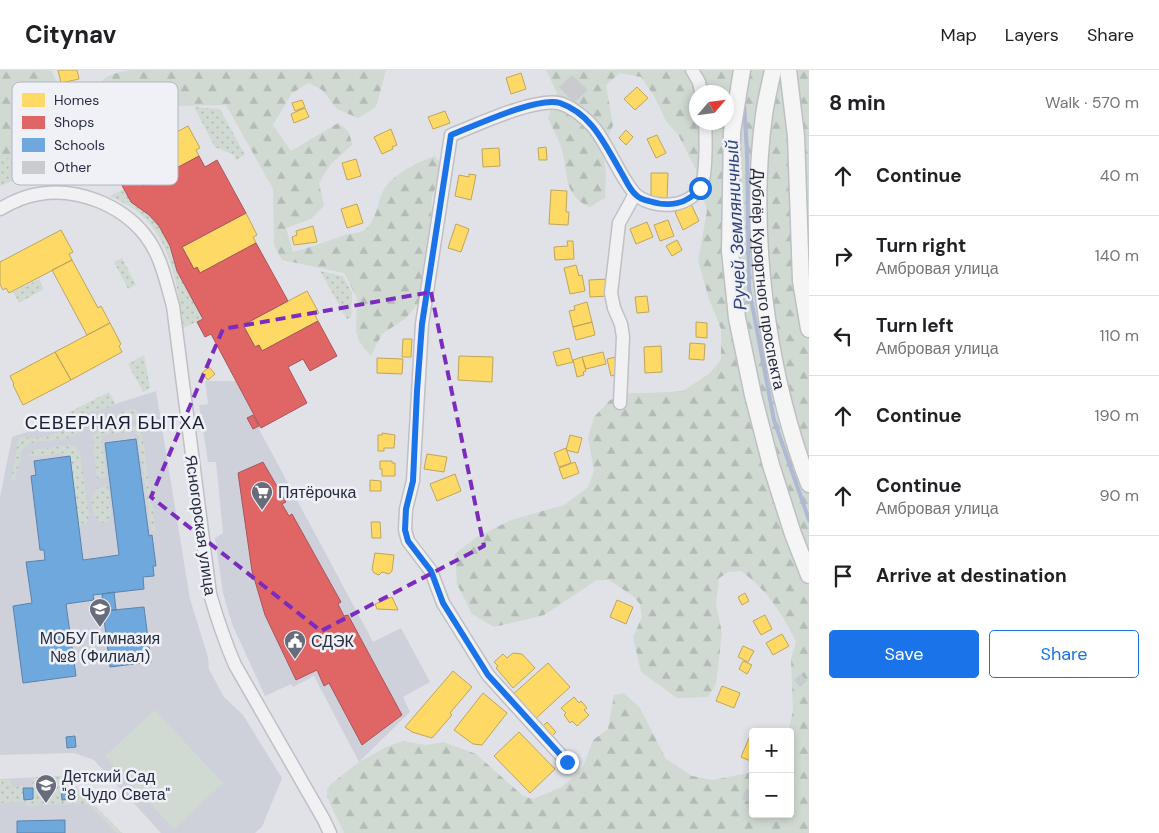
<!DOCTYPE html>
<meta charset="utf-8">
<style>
:root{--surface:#fff;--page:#f2f2f2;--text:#202124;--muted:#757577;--line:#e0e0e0;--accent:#1a73e8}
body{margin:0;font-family:"DM Sans",sans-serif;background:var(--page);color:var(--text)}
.controls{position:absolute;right:15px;bottom:15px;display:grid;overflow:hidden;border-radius:5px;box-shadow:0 2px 8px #0003}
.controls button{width:45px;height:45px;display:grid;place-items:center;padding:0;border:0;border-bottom:1px solid var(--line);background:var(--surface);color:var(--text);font:25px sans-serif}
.compass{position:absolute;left:689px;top:15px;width:45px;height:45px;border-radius:50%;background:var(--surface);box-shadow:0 2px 8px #0003;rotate:62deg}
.stop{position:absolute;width:15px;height:15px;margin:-11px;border:4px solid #1a73e8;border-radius:50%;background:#fff}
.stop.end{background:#1a73e8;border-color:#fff;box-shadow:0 1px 5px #0008}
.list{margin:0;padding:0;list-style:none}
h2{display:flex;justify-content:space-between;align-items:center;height:65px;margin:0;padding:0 20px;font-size:21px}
h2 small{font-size:16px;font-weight:400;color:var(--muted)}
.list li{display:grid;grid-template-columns:32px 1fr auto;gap:15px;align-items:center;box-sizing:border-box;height:80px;padding:0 20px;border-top:1px solid var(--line)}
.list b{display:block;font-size:19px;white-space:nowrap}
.list p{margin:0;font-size:16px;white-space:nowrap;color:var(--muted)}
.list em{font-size:16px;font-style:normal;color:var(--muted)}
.actions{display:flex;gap:10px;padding:15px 20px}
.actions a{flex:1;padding:11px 0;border:1px solid var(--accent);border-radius:5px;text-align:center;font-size:18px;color:var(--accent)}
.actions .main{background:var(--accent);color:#fff}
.icon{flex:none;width:28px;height:28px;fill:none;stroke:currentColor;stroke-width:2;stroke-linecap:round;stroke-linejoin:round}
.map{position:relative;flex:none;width:809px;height:763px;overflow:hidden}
header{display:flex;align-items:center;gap:30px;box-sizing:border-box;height:70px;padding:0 25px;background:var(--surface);border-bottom:1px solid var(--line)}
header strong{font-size:24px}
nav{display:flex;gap:28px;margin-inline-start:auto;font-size:18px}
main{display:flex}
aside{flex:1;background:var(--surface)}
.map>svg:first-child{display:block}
.built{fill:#cfd1da}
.grass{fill:url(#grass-dots)}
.forest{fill:url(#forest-firs);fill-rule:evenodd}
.pitch{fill:#d0dad2}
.homes{fill:#ffd966;stroke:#bea55b}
.shops{fill:#e06666;stroke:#a8555b}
.schools{fill:#6fa8dc;stroke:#5983ae}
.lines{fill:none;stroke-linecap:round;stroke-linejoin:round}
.stream{stroke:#afb9d3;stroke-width:4}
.building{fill:#c9cbcf}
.minor-casing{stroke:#bfc0c5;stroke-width:15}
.major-casing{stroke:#bdbfc5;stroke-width:19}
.minor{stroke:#f1f1f3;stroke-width:12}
.major{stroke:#f5f5f6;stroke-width:16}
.route{stroke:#1a73e8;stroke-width:6}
.marked{fill:none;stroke:#7b2cbf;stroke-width:4;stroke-dasharray:10 6;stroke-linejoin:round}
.labels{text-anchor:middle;stroke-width:5;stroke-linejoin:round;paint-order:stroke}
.street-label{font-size:16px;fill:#272c41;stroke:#eff1f7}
.poi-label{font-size:16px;fill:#272c41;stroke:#eff1f7;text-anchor:start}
.water-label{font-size:18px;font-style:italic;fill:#304377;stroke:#eff1f7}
.neighbourhood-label{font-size:18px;letter-spacing:1px;fill:#1a1e32;stroke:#eff1f7}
.key{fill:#eff1f7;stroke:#b3b6c0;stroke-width:1}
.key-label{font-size:14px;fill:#272c41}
</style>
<header>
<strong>Citynav</strong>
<nav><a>Map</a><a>Layers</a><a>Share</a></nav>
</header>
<main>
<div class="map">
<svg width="809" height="763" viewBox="0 0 809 763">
<defs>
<pattern id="grass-dots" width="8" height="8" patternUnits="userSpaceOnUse" patternTransform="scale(1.25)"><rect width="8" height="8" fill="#d0dad2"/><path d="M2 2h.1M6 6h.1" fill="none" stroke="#b3bbb6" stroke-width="1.8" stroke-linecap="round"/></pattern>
<pattern id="forest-firs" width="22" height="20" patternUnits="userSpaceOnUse" patternTransform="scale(1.25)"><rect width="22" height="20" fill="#d0dad2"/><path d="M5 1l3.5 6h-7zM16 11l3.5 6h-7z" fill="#b3bbb6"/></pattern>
</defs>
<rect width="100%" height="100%" fill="#e1e2e7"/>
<path class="built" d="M205,311h31l25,47 -2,1 114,213 28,-14 29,54 -27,15 7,15 -51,50 -45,-86 -21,11 -2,-3 -26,12 -33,-72 -9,-31 -8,-55 8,-5 -7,-71h-8l-9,-57 9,-1z
M156,321l34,208 18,58 1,12 15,28 19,18 39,63 -20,49 -7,6h-94l-67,-73 -20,-7 -74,2v-258l12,-60z
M65,706l55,57h-120v-54z"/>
<path class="grass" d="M194,37l26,2 25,46 -9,5 -2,-5 -19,-8z
M56,67l13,23 11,-6 13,24 -11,6 -4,-6 -44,-5 -34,13v-25l39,-18z
M124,119l7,13 18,13 10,11 11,20 7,25 26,48 -20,9c-5,-42 -12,-92 -49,-119 -7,-5 -16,-9 -24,-13z
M122,188l14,27 -8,4 -14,-27z
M320,201l23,5 9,17 -1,24 -4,2z
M39,209l5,10 -25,14 -6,-11z
M144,285l6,33 -7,4 -15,-28z
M109,322l7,13 -71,22 -1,-2z
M131,339h4l2,2 1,5 -4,4 -47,5c-6,3 -8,10 -15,12 -15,6 -40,0 -50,13l-7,31 -4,-1 8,-43 16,1 12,-2z
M135,356l3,1 4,6 14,99h-4l-15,-101 -36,4 5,42 -9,1 -5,-42 7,-5z
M71,375l4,1 5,7 9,63 -3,8 -12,4 -11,-75 -36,4 6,-7z
M108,416l3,26 -3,9 -7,2c-7,-5 -12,-19 -8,-28 1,-2 3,-5 4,-7z
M65,706l57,57h-5l-27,-27 -5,-2 -42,1 -1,-3h-2v3l-14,1v-5l-26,2v-23h11l1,7 13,-1v15l9,-1 -2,-23z"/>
<path class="forest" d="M0,0h51c9,22 22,26 44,16 5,-2 8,-7 13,-10 7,-3 15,-5 23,-6h255l-10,37 -18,11 -21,-9 -15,-19 -13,-7 -17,10 -19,32 18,26 47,-28c10,6 12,10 14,22l-22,20 -11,18 5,23 -13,13 -25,9 7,24c18,-5 35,-11 52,-17 7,-2 17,-2 22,-7 10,-11 10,-23 15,-35 7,-17 37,-32 53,-37l7,10 -10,32 -2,42 -12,64 -13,15 -23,15 -11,22 -12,-15 -3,-10 1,-33 -13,-25 -62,-13 -8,-15 -1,-56 -47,-84 -51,1 -41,22 -6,-9 -89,24 -39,18z
M546,0h263v763h-465l-17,-36v-7l4,-6 28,-22 27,-15 17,-6 23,4 17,-3 33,12 47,42 10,3 29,-12 21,-20 10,-27 15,-11 6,-34 10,-2 16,15 26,51 26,17 21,4 40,-8v42h37v-82h-2l5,-21 -2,-52 5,-17c-14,-29 -29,-52 -55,-71l-12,1 -10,6 -3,26 6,29 -6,51 -8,13 -31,1 -36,-26 -8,-35 9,-20 -2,-13 -7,-8 -24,-16h-12l-53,35 -50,12 -22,-13 -15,-30 -2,-30 20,-16 36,-18 53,-15 24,-18 6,-16 -6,-33 6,-21 16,-17 21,-7h16l36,-2 27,-18 11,-14v-30l-12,-30 -11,-38 9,-50 -11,-41 -17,-34 -13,-15 -12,-25 -13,-19 -21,-4 -14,12 7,40 -10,25 3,25 -1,23 -16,9c-28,-14 -20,-36 -28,-60 -3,-10 -9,-19 -13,-29l9,-25zM696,22h30v30h-30z"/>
<path class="pitch" d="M155,640l68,73 -49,46 -69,-73z"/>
<path class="homes" d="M58,0h19l2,9 -18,4z
M521,3l5,16 -15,5 -5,-16z
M637,17l11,11 -13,12 -11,-11z
M302,30l3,7 -10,4 -3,-8z
M305,38l4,9 -15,6 -3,-9z
M445,41l5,12 -17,6 -5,-12z
M188,56l12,22 -4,2 3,6 -56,30 -3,-5 -4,1 -12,-22z
M391,59l6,16 -5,2 1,2 -11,5 -8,-17z
M626,60l7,7 -7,8 -7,-7z
M657,65l9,18 -10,5 -9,-19z
M546,77l1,13h-8l-1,-12z
M499,78l1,18 -17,1 -1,-18z
M356,89l5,17 -14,4 -5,-17z
M651,103h17l-1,25h-16z
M469,104l7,1 -5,25 -16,-4 4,-21 10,2z
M551,120l16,1 -1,21h3l-1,13 -19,-1z
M357,134l6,19 -16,5 -6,-19z
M691,134l8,17 -16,9 -8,-18z
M246,143l11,22 -4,2 3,6 -56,30 -3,-6 -3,2 -12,-22z
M668,150l6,16 -14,5 -6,-16z
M647,152l6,15 -17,7 -6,-15z
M456,154l13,5 -8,23 -13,-4z
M313,156l4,16 -23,3 -2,-8 5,-2 -1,-4z
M61,160l12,22 -4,2 3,6 -63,33 -3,-5 -3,2 -3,-6v-22z
M677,170l5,10 -10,6 -6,-10z
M567,171h6l1,18 -19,1 -1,-13 14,-1z
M72,190l26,48 3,-2 9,17 -23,12 -35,-65z
M576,195l3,11 3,-1 3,16 -15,3 -6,-26z
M608,209l1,17 -19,1 -1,-17z
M307,221l12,22 -4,2 3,6 -56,30 -3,-6 -4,2 -12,-22z
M647,226l2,16 -12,1 -2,-16z
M587,232l5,20 -19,5 -4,-16 6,-1 -1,-4z
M592,252l3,13 -19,5 -3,-13z
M696,252l11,1v15l-11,-1z
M110,253l11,21 -2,2 3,6 -51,28 -16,-28z
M403,269h9l-1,18h-9z
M690,273l15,1 -1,16 -15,-1z
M661,276l1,26 -17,1 -1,-26z
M569,278l4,14 -16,4 -4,-14z
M55,282l16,28 -48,25 -10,-20 1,-1 -4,-8z
M603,282l3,12 -20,5 -4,-12z
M459,286l34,1 -1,25 -34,-2z
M582,287l4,14 -3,1 1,3 -7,2 -4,-17z
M616,287l3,17 -8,2 -4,-17z
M377,288l26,1 -1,15 -25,-1z
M209,297l6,7 -7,6 -6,-7z
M382,363l13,2 -1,13h-10v3h-6v-16h4z
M570,365l12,3 -4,15 -12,-3z
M566,378l5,15 -12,4 -5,-14z
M427,384l20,3 -3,15 -20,-3z
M380,391h12v2h3v13h-13v-7h-2z
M575,392l4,11 -16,6 -4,-11z
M455,404l6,17 -24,10 -7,-17z
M370,410l11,1v10h-11z
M371,452h9l1,16h-9z
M375,483l19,2 -2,16 -3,3 -7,-2 -3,3 -5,-2 -2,-4z
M745,523l4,8 -7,4 -4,-8z
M392,527l6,13 -21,-1 -2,-5z
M617,530l16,7 -7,17 -16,-7z
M765,545l7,14 -11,6 -8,-14z
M782,564l7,12 -16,9 -7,-12z
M743,576l11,5 -6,11 -10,-5z
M513,583l9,1 13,14 -22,20 -17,-20 2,-2 -4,-4 9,-8 4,4z
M743,591l9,4 -5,9 -8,-5z
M548,593l22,24 -37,34 -22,-25z
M453,601l19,16 -22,26 2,2 -20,23 -20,-6 -7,-5z
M722,616l18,7 -6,15 -18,-7z
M483,623l24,20 -25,32 -9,-1 -19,-14z
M574,627l5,6 2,-2 6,7 -3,2 5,5 -12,11 -5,-5 -2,2 -6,-8 2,-2 -5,-5z
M547,652l9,10 -7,7 -9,-10z
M519,662l36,37 -25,24 -36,-37z
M749,668l4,2v22l-12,-5z"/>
<path class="shops" d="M199,86l6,11 12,-7 29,53 -64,34 12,22 3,-2 3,6 56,-30 32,58 -45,24 12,22 4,-2 3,6 56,-30 19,35 -27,15 -7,-12 -15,8 19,36 -46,25 -50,-94 -6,3 -8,-15 6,-3 -26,-48 -7,-25 -11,-20 -10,-11 -18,-13 -19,-35 12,-7 12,22 4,-1 3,5z
M253,345l6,11 -6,3 -6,-11z
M263,392l23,40 -4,2 7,12 3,-2 49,88 -3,2 6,12 4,-1 54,100 -40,30 -33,-62 -5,3 -7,-16 -21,10 -31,-65 -13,-44 -14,-98z"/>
<path class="schools" d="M136,369l13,97 3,-1 4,31h-3l1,10 -11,1 1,12 -51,6 1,5 -28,4 10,72 -53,7 -10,-77 19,-3 -6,-41 19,-2 -1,-10h-4l-9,-74 5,-1 -2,-14 36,-5 13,104 36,-5 -14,-112z
M114,522l2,18 -13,1 -1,-17z
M144,537l7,55 -41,5 -7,-56z
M75,666l1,11 -9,1 -1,-11z
M23,718h10v11l-9,1z
M61,718h9l1,11 -9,1z
M65,750v13h-48v-12z"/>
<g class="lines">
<path class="stream" d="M744,33l3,49 2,136 25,132 35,100"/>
</g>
<path class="building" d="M572,5l16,15 -14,13 -15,-16z
M801,604l6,7 -7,6 -6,-7z
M746,719l7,2 -3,11 -8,-3z"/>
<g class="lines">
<g class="minor-casing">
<path id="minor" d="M692,0l7,12 2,10
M635,124c19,17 60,15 68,-14 3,-13 3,-44 2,-58
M0,139c12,-7 25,-13 39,-15 38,-7 82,11 106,41 16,20 21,47 28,71l37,288c7,24 15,48 25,71l89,155 6,13
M567,692l-79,-87 -45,-72 -12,-32 -23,-30 -3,-11 1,-21 7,-28 9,-157 29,-189c26,-10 80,-36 107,-32 12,2 29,16 37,26 15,20 24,46 40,65l-16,29 -8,70 3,15 7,16 2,13 -3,66"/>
</g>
<g class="major-casing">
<g id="major">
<path d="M742,0l-10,62 -2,119 7,67 16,77 18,70 22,69 16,41"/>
<path id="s1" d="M773,0c-3,15 -7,30 -9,45 -16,118 3,258 45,369"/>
<path d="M788,0l8,66 5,145 8,48"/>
</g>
</g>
<use href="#minor" class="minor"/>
<use href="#major" class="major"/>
</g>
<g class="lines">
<path class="route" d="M567,692l-79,-87 -45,-72 -12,-32 -23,-30 -3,-11 1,-21 7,-28 4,-90 5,-67 29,-189c23,-9 87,-39 109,-32 32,11 45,42 61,69 5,8 8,17 15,23 4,4 8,5 13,6 19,6 38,4 51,-13"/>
</g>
<path class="marked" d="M431,222l53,254 -163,85 -170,-134 72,-168z"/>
<defs>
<g id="supermarket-pin" transform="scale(1.125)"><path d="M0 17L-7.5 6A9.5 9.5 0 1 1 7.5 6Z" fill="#686c7b" stroke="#eff1f7"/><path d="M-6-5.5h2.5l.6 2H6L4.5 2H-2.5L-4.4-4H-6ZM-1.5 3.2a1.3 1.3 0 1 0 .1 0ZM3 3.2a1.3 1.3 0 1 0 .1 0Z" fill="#fff"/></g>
<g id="school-pin" transform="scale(1.125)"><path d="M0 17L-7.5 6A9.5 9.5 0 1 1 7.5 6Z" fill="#686c7b" stroke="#eff1f7"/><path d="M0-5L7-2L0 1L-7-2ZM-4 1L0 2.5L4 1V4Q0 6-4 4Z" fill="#fff"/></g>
<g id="civic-pin" transform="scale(1.125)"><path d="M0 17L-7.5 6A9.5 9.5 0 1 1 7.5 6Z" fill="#686c7b" stroke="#eff1f7"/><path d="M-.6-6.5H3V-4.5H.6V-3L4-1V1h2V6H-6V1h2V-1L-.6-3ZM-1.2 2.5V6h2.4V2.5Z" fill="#fff"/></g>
</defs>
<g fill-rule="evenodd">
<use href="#supermarket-pin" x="262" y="422"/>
<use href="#school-pin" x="100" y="539"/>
<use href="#civic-pin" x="295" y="571"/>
<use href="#school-pin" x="46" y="715"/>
</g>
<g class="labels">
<g class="street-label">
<text dy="6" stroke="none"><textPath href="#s1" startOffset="211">Дублёр Курортного проспекта</textPath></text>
<text transform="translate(201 455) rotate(82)" y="6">Ясногорская улица</text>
</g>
<g class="poi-label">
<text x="278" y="428">Пятёрочка</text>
<text x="100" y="574" text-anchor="middle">МОБУ Гимназия<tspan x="100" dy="18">№8 (Филиал)</tspan></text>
<text x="311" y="577">СДЭК</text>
<text x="62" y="712">Детский Сад<tspan x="62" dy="18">"8 Чудо Света"</tspan></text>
</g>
<g class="water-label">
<text transform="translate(736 155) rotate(-93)" y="6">Ручей Земляничный</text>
</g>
<g class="neighbourhood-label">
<text x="115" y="359">СЕВЕРНАЯ БЫТХА</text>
</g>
</g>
<rect x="12" y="12" width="166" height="103" rx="8" class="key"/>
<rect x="22" y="23" width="23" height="14" fill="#ffd966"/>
<rect x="22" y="46" width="23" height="13" fill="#e06666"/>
<rect x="22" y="68" width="23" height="14" fill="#6fa8dc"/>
<rect x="22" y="91" width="23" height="13" fill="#c9cbcf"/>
<g class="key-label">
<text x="54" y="35">Homes</text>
<text x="54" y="57">Shops</text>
<text x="54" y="80">Schools</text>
<text x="54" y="102">Other</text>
</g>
</svg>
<div class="controls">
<button>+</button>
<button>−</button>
</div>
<svg class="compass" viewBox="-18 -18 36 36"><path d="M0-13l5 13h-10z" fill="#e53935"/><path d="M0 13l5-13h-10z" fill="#757577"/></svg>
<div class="stop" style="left:700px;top:118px"></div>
<div class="stop end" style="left:567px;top:692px"></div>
</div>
<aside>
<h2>8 min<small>Walk · 570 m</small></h2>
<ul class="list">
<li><svg class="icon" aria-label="ahead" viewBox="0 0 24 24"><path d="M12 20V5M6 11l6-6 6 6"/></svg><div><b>Continue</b></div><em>40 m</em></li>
<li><svg class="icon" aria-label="right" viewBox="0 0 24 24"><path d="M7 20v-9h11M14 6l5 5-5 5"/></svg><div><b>Turn right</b><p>Амбровая улица</p></div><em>140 m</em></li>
<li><svg class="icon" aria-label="left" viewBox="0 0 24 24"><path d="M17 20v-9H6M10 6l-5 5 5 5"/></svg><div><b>Turn left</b><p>Амбровая улица</p></div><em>110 m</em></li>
<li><svg class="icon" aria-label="ahead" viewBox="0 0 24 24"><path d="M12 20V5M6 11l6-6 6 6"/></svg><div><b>Continue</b></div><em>190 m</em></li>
<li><svg class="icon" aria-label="ahead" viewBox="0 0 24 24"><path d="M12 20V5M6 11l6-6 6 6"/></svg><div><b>Continue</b><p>Амбровая улица</p></div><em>90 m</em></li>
<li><svg class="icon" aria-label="arrive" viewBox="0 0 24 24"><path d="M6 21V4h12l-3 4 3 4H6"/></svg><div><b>Arrive at destination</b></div></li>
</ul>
<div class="actions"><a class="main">Save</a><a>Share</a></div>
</aside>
</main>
